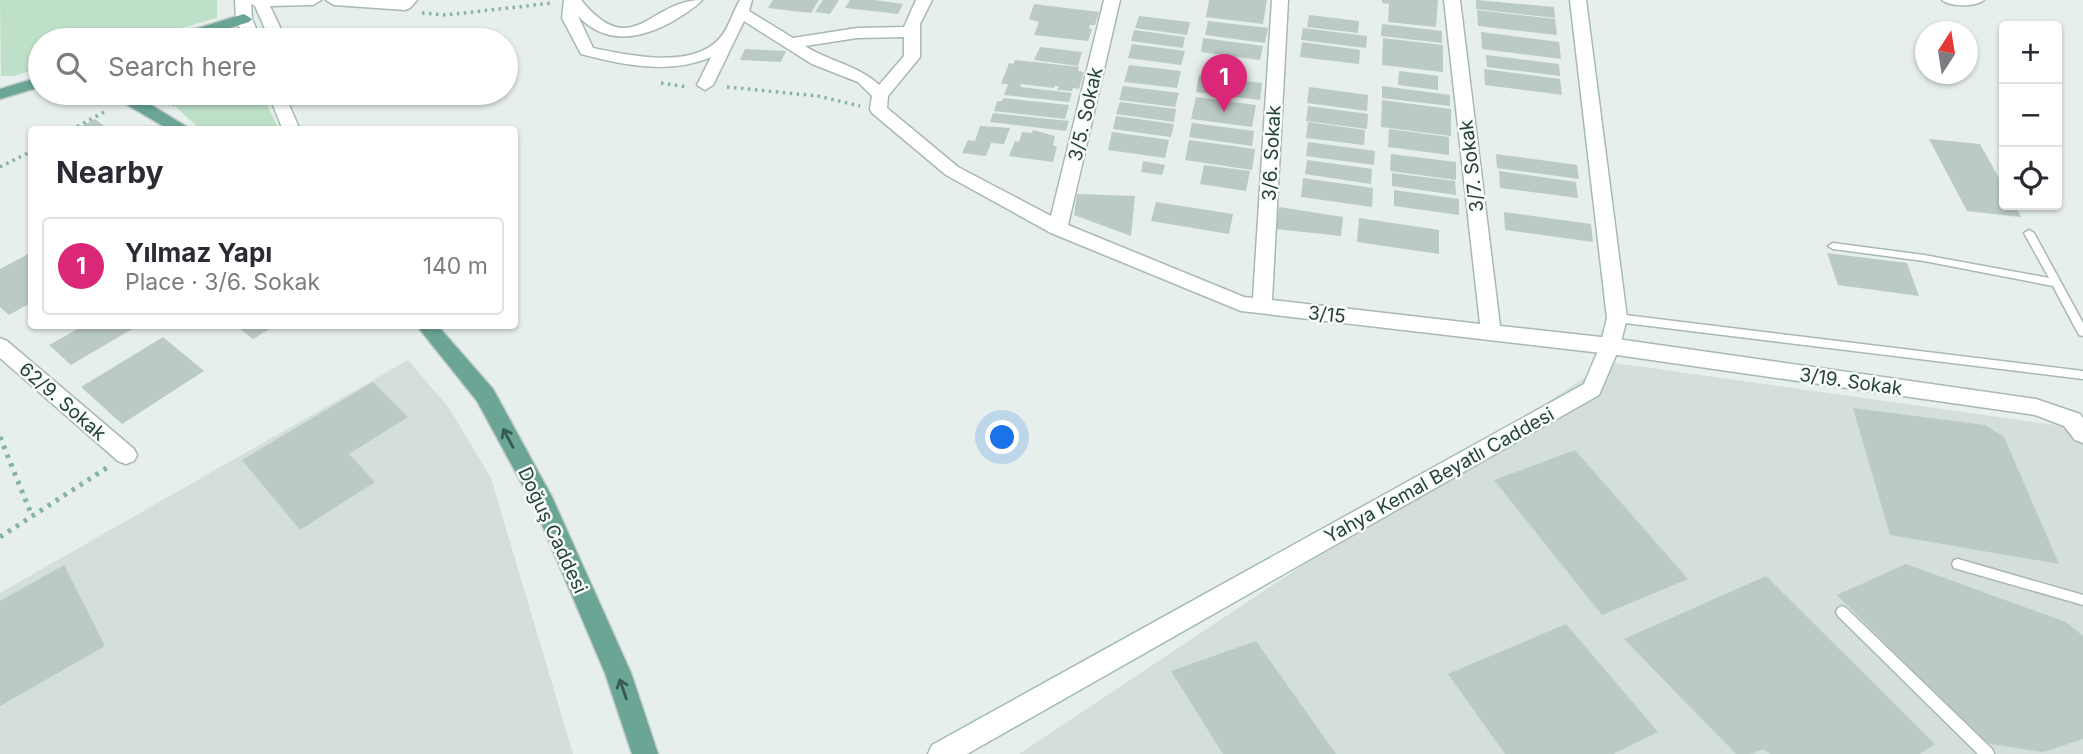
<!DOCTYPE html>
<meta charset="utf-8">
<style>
:root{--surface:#fff;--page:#f7f7f7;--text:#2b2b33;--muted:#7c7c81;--line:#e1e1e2;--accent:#db2777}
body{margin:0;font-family:Inter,sans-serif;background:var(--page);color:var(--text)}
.controls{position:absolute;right:21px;top:21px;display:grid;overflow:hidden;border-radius:7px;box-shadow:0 2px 5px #0004}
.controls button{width:63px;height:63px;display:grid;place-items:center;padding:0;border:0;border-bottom:2px solid var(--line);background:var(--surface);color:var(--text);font:35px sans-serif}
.compass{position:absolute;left:1915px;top:21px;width:63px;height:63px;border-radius:50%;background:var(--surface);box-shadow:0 2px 5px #0004;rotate:12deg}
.you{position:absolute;left:1003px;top:438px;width:24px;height:24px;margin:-18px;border:5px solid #fff;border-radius:50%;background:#1a73e8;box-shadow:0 0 0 10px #1a73e833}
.badge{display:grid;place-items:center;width:46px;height:46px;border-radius:50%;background:var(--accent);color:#fff;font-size:23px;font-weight:700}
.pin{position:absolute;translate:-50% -58px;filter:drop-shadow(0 2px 4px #0008)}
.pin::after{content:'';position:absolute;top:37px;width:24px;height:21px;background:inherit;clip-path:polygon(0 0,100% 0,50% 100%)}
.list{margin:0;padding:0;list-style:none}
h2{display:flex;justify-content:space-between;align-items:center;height:91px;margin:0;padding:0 28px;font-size:30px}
h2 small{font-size:23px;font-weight:400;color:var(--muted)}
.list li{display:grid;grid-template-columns:46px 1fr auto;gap:21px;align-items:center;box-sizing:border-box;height:98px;margin:0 14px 14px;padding:0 14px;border:2px solid var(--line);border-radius:7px}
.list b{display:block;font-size:26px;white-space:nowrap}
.list p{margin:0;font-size:23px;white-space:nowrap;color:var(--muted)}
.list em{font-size:23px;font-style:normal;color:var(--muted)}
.icon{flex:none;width:38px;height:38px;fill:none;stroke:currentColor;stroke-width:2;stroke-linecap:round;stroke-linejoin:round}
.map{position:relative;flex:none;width:2083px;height:754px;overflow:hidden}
.search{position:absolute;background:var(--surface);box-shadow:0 2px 5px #0004;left:28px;top:28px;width:490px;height:77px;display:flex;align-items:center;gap:18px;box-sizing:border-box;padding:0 24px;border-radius:38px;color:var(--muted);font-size:26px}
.panel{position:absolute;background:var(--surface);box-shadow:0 2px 5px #0004;left:28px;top:126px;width:490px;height:203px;border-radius:7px}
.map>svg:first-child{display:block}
.built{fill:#d4dfda}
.green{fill:#bfe0c8}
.building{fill:#bbcac4}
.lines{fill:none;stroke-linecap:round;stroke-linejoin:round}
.lane-casing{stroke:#a8b8b2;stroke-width:3}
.street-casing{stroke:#a8b8b2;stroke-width:3}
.secondary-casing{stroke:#a4bbb3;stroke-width:3}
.primary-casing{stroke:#c2cac8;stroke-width:3}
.path-far1{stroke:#86b3a5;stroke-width:3.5;stroke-dasharray:2.5 4.5;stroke-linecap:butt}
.path{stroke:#86b3a5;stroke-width:5;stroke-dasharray:3.5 6;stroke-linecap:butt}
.lane{fill:#fff;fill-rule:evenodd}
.street{fill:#fff;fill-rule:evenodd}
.secondary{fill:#fff;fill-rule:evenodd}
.primary{fill:#6aa596;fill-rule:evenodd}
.oneway{stroke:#365b51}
.labels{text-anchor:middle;stroke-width:5;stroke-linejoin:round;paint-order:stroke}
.street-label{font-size:19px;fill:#24423a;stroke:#f7fbf9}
</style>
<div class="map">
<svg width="2083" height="754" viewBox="0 0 2083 754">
<rect width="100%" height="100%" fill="#e6efeb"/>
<path class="built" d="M408,360l41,48 42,70 82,276h-573v-161z
M1608,362l475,67v325h-1064z"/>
<path class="green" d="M0,0h217v18l-79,22h-98v28l-26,8h-13z
M140,93h121l18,36h-79l-32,-29z"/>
<path class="building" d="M773,0h46l-8,13 -43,-5z
M823,0h16l-9,14 -15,-2z
M850,0h24l29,4 -5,10 -53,-6z
M1209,0h58l-4,24 -57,-7z
M1382,0h56l-2,27 -48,-5 1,-18 -7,-1z
M1476,0l78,7 1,11 -79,-9z
M1034,4l65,8 -4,13h-5l-1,3 3,1 -4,12 -54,-6 5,-13 -10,-3z
M1477,10l78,9 2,16 -79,-9z
M1309,15l50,6 -1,12 -51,-6z
M1139,16l51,6 -3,13 -52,-7z
M1208,21l60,7 -3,15 -60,-8z
M1382,24l60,7v12l-61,-7z
M1303,28l64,8 -1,12 -65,-8z
M1134,30l51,7 -2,11 -52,-7z
M1481,32l78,10 2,17 -79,-10z
M1203,38l60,8 -3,14 -59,-8z
M1383,38l60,7v27l-61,-7z
M1302,42l58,8 -1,14 -59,-7z
M1132,44l53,7 -4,14 -53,-7z
M1040,47l42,5 -4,14 -44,-6z
M745,49l41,2 -5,11 -41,-2z
M1486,55l73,9 1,12 -73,-9z
M1015,60l64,7 -1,4 6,1 -5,17 -6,-1 -1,3 -15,-1 2,-4h-4l-1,2 -33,-4 -1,3 52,6 -3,9 -65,-7 4,-11h-7l8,-21 4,1z
M1129,65l52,6 -4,17 -53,-6z
M1484,69l76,10 2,16 -77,-10z
M1399,71l39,5v14l-40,-5z
M1199,75l63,8 -2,17 -64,-8z
M1123,86l56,7 -4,14 -56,-7z
M1382,86l68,9v11l-68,-8z
M1309,87l59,8 -1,16 -60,-8z
M1196,97l60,8 -4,22 -61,-8z
M1003,98l66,7 -4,14 -71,-8 3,-10h5z
M1382,100l69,9v27l-70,-9z
M1120,102l56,7 -2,13 -58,-8z
M1308,106l60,8 -1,15 -61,-8z
M993,113l76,8 -3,10 -76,-9z
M1116,116l58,8 -3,13 -58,-8z
M95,119l14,11h-34z
M1308,122l57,8 -1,15 -58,-7z
M1192,123l62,8 -2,15 -63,-9z
M980,126l30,2 -6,16 -13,-1 -5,13 -24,-3 6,-13 7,1z
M1389,129l60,8v18l-61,-8z
M1033,130l22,6 -2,10h4l-4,16 -44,-6 6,-15 4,1 3,-10 10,1z
M1112,132l57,8 -4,18 -57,-8z
M1929,139l51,5 24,43v18h11l6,12 -54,-6z
M1189,140l66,9 -3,21 -67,-10z
M1308,142l67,9 -1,14 -68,-9z
M1391,154l65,8v18l-66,-9z
M1496,154l81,11 2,14 -82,-11z
M1307,160l65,9 -1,15 -66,-10z
M1143,161l22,4 -3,10 -21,-3z
M1204,165l46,6 -4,20 -46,-7z
M1499,171l77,11 2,16 -78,-10z
M1392,173l63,8 1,14 -64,-9z
M1303,178l70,10 -1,19 -71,-10z
M1394,190l65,9v16l-65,-9z
M1077,194l58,2 -4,40 -57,-21z
M1156,202l77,12 -4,20 -78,-13z
M1279,207l64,10 -2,19 -65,-7z
M1504,212l87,12 2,18 -88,-12z
M1359,218l80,12v24l-82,-12z
M32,252v50l-23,13 -9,-8v-38z
M1827,253l80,10 12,33 -81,-11z
M83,326h54l-66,39 -22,-20z
M236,326h38l-21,13z
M163,337l41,34 -82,53 -41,-37z
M373,382l35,35 -59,37 26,28 -75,48 -58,-70z
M1853,408l132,17 19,12 55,127 -169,-29z
M1575,450l113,129 -86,36 -108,-135z
M1906,564l160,58 17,14v103l-40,13 -59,-9 -147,-148z
M64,565l41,81 -105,60v-105z
M1766,576l169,168 -15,10h-150l-7,-5 -12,5h-15l-112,-115z
M1566,624l92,108 -45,22h-108l-57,-80z
M1256,641l80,113h-113l-52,-83z"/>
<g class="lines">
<g class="lane-casing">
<path id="lane" d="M2029,230l5,3 49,90v13l-4,-1 -26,-49 -129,-25 -91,-12 -5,-3 5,-3 91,12 125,23 -25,-45z
M1617,314l466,57v8l-466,-57 -5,-4z
M1958,559l125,36v10l-129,-37 -2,-4 2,-4z
M1842,606l4,2 146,141 2,5h-16l-140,-138 -2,-4 2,-4z"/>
</g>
<g class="street-casing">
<path id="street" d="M244,0h77l-8,5 -43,1 16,34h-16l-15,-34z
M326,0h91l-7,8 -5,2 -71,-5z
M564,0h17c52,63 68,0 121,0 -7,8 -18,14 -27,20 -33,19 -69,26 -97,-4l15,32c35,7 99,22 127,-10 9,-10 13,-27 20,-38h12l-3,11 44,27 64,-10 47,-1 12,-27h16l-12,24v33l-32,39 -1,12 71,59 93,49 53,-216h16l-52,225 176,72 9,1 19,-298h16l-16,300 208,24 -36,-324h16l40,326 110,12 426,61 44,15 3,4v25l-8,-3 -11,-14 -29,-11 -425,-61 -369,-43 -190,-78 -105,-58 -74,-62 -2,-4 2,-13 -14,-14 -46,-18 -68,-43 -31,64 -8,5 -8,-5 14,-28c-42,18 -88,8 -130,-3l-19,-36zM904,37v19l-25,29c-19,-19 -51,-24 -74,-39l52,-8z
M1942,0h42c-9,7 -33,7 -42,0z
M0,338l7,3 127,108 3,6 -3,6 -8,3 -8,-3 -118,-103z"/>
</g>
<g class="secondary-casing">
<path id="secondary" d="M235,0h16l1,19 9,21h-16l-9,-21z
M1570,0h16l41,318 -7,28 -21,49 -632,359h-39l4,-9 652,-361 16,-38 7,-28z
M268,93h16l16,37h-17z"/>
</g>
<g class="primary-casing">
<path id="primary" d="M244,14l8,5 -3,3 -58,18h-24l2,-3z
M40,77v10l-40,12v-10z
M90,93l45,2 57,35h-22l-46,-27 -32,-6z
M417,326h21l55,63 59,108 79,176 27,81h-26l-27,-81 -71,-167 -57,-105z"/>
</g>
<path class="path-far1" d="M422,13l24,2 106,-12
M661,83l26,4
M727,87l91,9 42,10
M172,105l10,-8v-4
M71,130l33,-18
M0,167l32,-16"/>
<path class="path" d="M0,437l32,79
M0,537l108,-70"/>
<use href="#lane" class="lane"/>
<use href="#street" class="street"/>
<use href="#secondary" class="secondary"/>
<use href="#primary" class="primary"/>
</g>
<defs><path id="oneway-shaft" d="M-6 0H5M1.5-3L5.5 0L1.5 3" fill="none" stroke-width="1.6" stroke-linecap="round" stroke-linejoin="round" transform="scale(1.75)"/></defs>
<g class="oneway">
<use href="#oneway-shaft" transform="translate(508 438) rotate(-118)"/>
<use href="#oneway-shaft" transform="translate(623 689) rotate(-109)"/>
</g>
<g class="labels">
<g class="street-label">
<text transform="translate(1085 114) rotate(-77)" y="7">3/5. Sokak</text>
<text transform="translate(1271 153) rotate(-87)" y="7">3/6. Sokak</text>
<text transform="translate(1471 166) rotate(-97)" y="7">3/7. Sokak</text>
<text transform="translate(1327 314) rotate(6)" y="7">3/15</text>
<text transform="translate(1851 381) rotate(8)" y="7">3/19. Sokak</text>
<text transform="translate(63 401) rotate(41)" y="7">62/9. Sokak</text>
<text transform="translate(1439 475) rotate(-29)" y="7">Yahya Kemal Beyatlı Caddesi</text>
<text transform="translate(553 530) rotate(65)" y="7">Doğuş Caddesi</text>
</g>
</g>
</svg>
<div class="controls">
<button>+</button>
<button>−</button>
<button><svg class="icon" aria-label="locate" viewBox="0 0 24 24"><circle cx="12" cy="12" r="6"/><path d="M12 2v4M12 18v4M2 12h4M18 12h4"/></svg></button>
</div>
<svg class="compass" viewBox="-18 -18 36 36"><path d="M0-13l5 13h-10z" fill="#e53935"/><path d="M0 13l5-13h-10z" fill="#7c7c81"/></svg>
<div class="you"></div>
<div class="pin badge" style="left:1224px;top:112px">1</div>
<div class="search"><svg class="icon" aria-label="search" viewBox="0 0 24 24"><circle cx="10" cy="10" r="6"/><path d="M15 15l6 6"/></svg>Search here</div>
<section class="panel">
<h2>Nearby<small></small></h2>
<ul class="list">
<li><span class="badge">1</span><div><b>Yılmaz Yapı</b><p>Place · 3/6. Sokak</p></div><em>140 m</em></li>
</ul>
</section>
</div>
